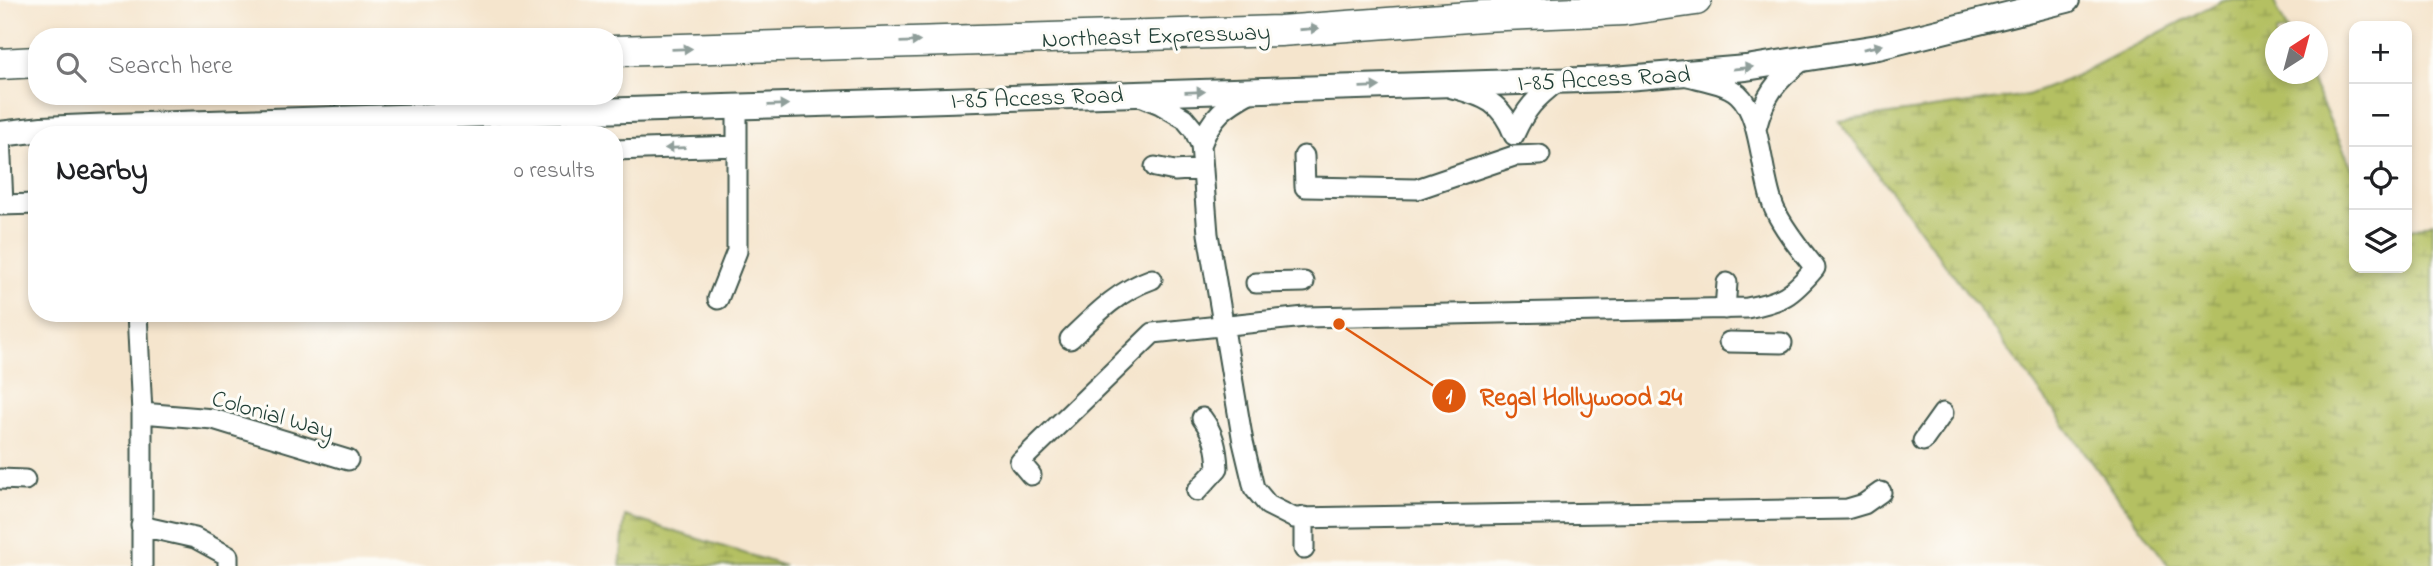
<!DOCTYPE html>
<meta charset="utf-8">
<style>
:root{--surface:#fff;--page:#f2f2f2;--text:#202124;--muted:#757577;--line:#e0e0e0}
body{margin:0;font-family:"Indie Flower",sans-serif;background:var(--page);color:var(--text)}
.controls{position:absolute;right:21px;top:21px;display:grid;overflow:hidden;border-radius:14px;box-shadow:0 4px 10px #0003}
.controls button{width:63px;height:63px;display:grid;place-items:center;padding:0;border:0;border-bottom:2px solid var(--line);background:var(--surface);color:var(--text);font:35px sans-serif}
.compass{position:absolute;left:2265px;top:21px;width:63px;height:63px;border-radius:50%;background:var(--surface);box-shadow:0 4px 10px #0003;rotate:36deg}
.list{margin:0;padding:0;list-style:none}
h2{display:flex;justify-content:space-between;align-items:center;height:91px;margin:0;padding:0 28px;font-size:30px}
h2 small{font-size:23px;font-weight:400;color:var(--muted)}
.icon{flex:none;width:38px;height:38px;fill:none;stroke:currentColor;stroke-width:2;stroke-linecap:round;stroke-linejoin:round}
.map{position:relative;flex:none;width:2433px;height:566px;overflow:hidden}
.search{position:absolute;background:var(--surface);box-shadow:0 4px 10px #0003;left:28px;top:28px;width:595px;height:77px;display:flex;align-items:center;gap:18px;box-sizing:border-box;padding:0 24px;border-radius:28px;color:var(--muted);font-size:26px}
.panel{position:absolute;background:var(--surface);box-shadow:0 4px 10px #0003;left:28px;top:126px;width:595px;height:196px;border-radius:28px}
.map>svg:first-child{display:block}
.wetland{fill:url(#wetland-marsh);stroke:#6a7e4b;stroke-width:2}
.lines{fill:none;stroke-linecap:round;stroke-linejoin:round}
.minor-casing{stroke:#3f564b;stroke-width:23}
.major-casing{stroke:#3f564b;stroke-width:28}
.highway-casing{stroke:#3f564b;stroke-width:33}
.minor{stroke:#fff;stroke-width:19}
.major{stroke:#fff;stroke-width:24}
.highway{stroke:#fff;stroke-width:30}
.oneway{fill:#8f9e9a}
.labels{text-anchor:middle;stroke-width:6;stroke-linejoin:round;paint-order:stroke}
.street-label{font-size:24px;fill:#1f3d34;stroke:#fdfcf7}
.leader{fill:none;stroke:#de580e;stroke-width:2.5}
.callout-dot{fill:#de580e;stroke:#fdfcf7;stroke-width:2.5}
.mark-label{font-size:21px;text-anchor:middle;font-weight:bold;fill:#fff}
.callout-label{font-size:26px;text-anchor:middle;font-weight:bold;fill:#de580e;stroke:#fdfcf7;stroke-width:6;stroke-linejoin:round;paint-order:stroke}
</style>
<div class="map">
<svg width="2433" height="566" viewBox="0 0 2433 566">
<defs>
<pattern id="wetland-marsh" width="20" height="14" patternUnits="userSpaceOnUse" patternTransform="scale(1.75)"><rect width="20" height="14" fill="#b4c062"/><path d="M1 5h8M5 5V1M11 12h8M15 12V8" fill="none" stroke="#929d52"/></pattern>
</defs>
<rect width="100%" height="100%" fill="#fdfcf7"/>
<filter id="ink" filterUnits="userSpaceOnUse"><feTurbulence type="fractalNoise" baseFrequency=".0143" numOctaves="2"/><feDisplacementMap in="SourceGraphic" scale="14" xChannelSelector="R" yChannelSelector="G"/><feConvolveMatrix kernelMatrix="1 2 1 2 8 2 1 2 1" color-interpolation-filters="sRGB"/></filter>
<filter id="wash" filterUnits="userSpaceOnUse"><feTurbulence type="fractalNoise" baseFrequency=".00686" numOctaves="4" result="noise"/><feDisplacementMap in="SourceGraphic" scale="28" xChannelSelector="R" yChannelSelector="G"/><feGaussianBlur stdDeviation="1.57" result="paint"/><feColorMatrix in="noise" values="0 0 0 0 0 0 0 0 0 0 0 0 0 0 0 0 0 1.4 0 .05"/><feComposite in="paint" operator="in"/></filter>
<g filter="url(#wash)">
<rect width="100%" height="100%" fill="#f5e5cd"/>
<path class="wetland" d="M2223,0h50l15,31 -12,1v42h32l46,98v96h53v-36l26,-10v344h-264l-330,-445 189,-26 39,-15z
M625,516l160,50h-165z"/>
</g>
<g filter="url(#ink)">
<g class="lines">
<g class="minor-casing">
<path id="minor" d="M1452,88c33,8 50,15 62,47
M1138,95l22,9 24,14 10,12 7,15 7,89 35,208 11,46 14,17 26,13 553,-9 17,-5 17,-12
M1756,129c9,-35 19,-47 47,-69
M1514,135c12,-27 21,-36 44,-54
M0,136l3,68
M1201,145c11,-30 24,-39 52,-54
M614,150l123,-4
M1304,156l1,31 112,2 97,-33 26,-1
M1155,167l20,4 28,-2
M0,205l37,-1
M1256,283l48,-1
M718,299l19,-48v-144
M1725,309l2,-26
M137,313l5,100v153
M1070,339c26,-25 48,-48 82,-60
M1729,342l53,1
M142,413l71,6 135,41
M1923,441l20,-28
M1031,475l-11,-13 133,-129 152,-16 442,-9c36,-7 44,-12 68,-40 -14,-18 -30,-37 -40,-58 -14,-30 -13,-95 -37,-116 -13,-11 -35,-14 -50,-18
M0,479l25,1
M1197,491l21,-23c-1,-20 -4,-34 -16,-50
M1304,517v32
M141,526l54,12 33,18v10"/>
</g>
<g class="major-casing">
<path id="major" d="M0,134l42,-5 72,-3 1500,-47 132,-11 132,-21 189,-47"/>
</g>
<g class="highway-casing">
<path id="highway" d="M614,51l666,-20 202,-15 142,-6 72,-10
M0,64l37,-2"/>
</g>
<use href="#minor" class="minor"/>
<use href="#major" class="major"/>
<use href="#highway" class="highway"/>
</g>
<defs><path id="oneway-solid" d="M-6-.8H1V-3.2L6.5 0L1 3.2V.8H-6Z" transform="scale(1.75)"/></defs>
<g class="oneway">
<use href="#oneway-solid" transform="translate(1309 29) rotate(-4)"/>
<use href="#oneway-solid" transform="translate(910 42) rotate(-2)"/>
<use href="#oneway-solid" transform="translate(1873 47) rotate(-11)"/>
<use href="#oneway-solid" transform="translate(682 49) rotate(-2)"/>
<use href="#oneway-solid" transform="translate(1743 68) rotate(-6)"/>
<use href="#oneway-solid" transform="translate(1370 87) rotate(-2)"/>
<use href="#oneway-solid" transform="translate(1195 92) rotate(-2)"/>
<use href="#oneway-solid" transform="translate(778 105) rotate(-2)"/>
<use href="#oneway-solid" transform="translate(675 148) rotate(178)"/>
</g>
</g>
<g class="labels">
<g class="street-label">
<text transform="translate(1156 35) rotate(-2)" y="8">Northeast Expressway</text>
<text transform="translate(1604 78) rotate(-3)" y="8">I-85 Access Road</text>
<text transform="translate(1037 97) rotate(-2)" y="8">I-85 Access Road</text>
<text transform="translate(273 414) rotate(16)" y="8">Colonial Way</text>
</g>
</g>
<path class="leader" d="M1339 324L1449 396"/>
<g class="callout-dot">
<circle cx="1339" cy="324" r="7"/>
<circle cx="1449" cy="396" r="18"/>
</g>
<g class="mark-label">
<text x="1449" y="403">1</text>
</g>
<g class="callout-label">
<text x="1581" y="405">Regal Hollywood 24</text>
</g>
</svg>
<div class="controls">
<button>+</button>
<button>−</button>
<button><svg class="icon" aria-label="locate" viewBox="0 0 24 24"><circle cx="12" cy="12" r="6"/><path d="M12 2v4M12 18v4M2 12h4M18 12h4"/></svg></button>
<button><svg class="icon" aria-label="layers" viewBox="0 0 24 24"><path d="M12 4l9 5-9 5-9-5zM3 14l9 5 9-5"/></svg></button>
</div>
<svg class="compass" viewBox="-18 -18 36 36"><path d="M0-13l5 13h-10z" fill="#e53935"/><path d="M0 13l5-13h-10z" fill="#757577"/></svg>
<div class="search"><svg class="icon" aria-label="search" viewBox="0 0 24 24"><circle cx="10" cy="10" r="6"/><path d="M15 15l6 6"/></svg>Search here</div>
<section class="panel">
<h2>Nearby<small>0 results</small></h2>
<ul class="list">
</ul>
</section>
</div>
